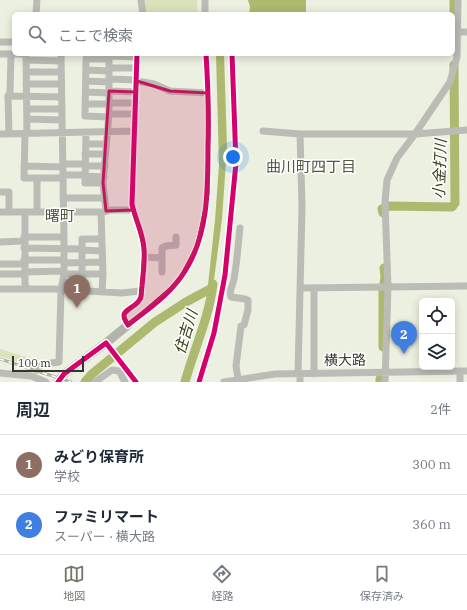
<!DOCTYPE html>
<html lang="ja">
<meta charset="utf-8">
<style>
:root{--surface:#fff;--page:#f2f2f3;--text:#1f2937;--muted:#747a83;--line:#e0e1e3;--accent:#74766a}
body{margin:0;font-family:"IBM Plex Serif","Noto Sans JP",serif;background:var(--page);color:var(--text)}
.controls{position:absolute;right:12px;bottom:12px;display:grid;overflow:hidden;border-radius:6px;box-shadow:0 2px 10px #0003}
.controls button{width:36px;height:36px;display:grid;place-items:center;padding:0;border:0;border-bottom:1px solid var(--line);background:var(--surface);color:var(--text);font:20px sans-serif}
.scale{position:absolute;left:12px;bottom:10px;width:72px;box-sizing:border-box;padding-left:4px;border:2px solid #33352a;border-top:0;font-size:11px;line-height:14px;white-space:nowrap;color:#33352a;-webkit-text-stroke:3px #fff;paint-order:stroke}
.you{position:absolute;left:233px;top:157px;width:14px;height:14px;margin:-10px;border:3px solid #fff;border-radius:50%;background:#1a73e8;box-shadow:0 0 0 6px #1a73e833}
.badge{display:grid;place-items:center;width:26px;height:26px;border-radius:50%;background:var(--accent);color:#fff;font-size:13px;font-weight:700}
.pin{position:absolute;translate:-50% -33px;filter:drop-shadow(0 1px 2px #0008)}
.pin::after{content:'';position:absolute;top:21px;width:14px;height:12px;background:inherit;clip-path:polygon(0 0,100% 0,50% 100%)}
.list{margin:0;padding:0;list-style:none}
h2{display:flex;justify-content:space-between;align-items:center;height:52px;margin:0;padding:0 16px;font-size:17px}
h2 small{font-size:13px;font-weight:400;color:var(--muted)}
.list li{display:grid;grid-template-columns:26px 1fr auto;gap:12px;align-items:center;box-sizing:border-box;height:60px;padding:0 16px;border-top:1px solid var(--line)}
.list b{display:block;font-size:15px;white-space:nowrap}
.list p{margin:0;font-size:13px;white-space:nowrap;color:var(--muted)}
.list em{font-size:13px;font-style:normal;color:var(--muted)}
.icon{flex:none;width:22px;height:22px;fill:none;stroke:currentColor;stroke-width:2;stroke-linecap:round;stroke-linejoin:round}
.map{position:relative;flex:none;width:467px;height:382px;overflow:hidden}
.search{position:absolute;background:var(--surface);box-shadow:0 2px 10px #0003;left:12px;right:12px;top:12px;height:44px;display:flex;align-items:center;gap:10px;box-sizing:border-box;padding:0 14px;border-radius:6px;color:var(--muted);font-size:15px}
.sheet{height:172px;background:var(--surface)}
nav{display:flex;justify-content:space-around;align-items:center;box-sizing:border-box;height:56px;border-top:1px solid var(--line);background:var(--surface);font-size:11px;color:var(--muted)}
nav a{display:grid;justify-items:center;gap:2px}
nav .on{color:var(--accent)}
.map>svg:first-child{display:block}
.green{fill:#dae2ba}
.water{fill:#adb96f}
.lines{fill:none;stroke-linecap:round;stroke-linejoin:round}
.river{stroke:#adb96f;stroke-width:9}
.minor-tunnel{stroke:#c7cbbc;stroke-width:7;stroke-dasharray:7 3.5;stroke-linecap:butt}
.minor{stroke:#bbbcb6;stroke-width:7}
.major{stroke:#b2b4ac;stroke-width:9}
.rail-casing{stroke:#b0b3aa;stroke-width:3}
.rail{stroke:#fff;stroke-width:1.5;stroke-dasharray:4.5;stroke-linecap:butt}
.cycleway-casing{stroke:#fff;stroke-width:8}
.cycleway{stroke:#d6006c;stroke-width:5}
.marked{fill:#c2185b;fill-opacity:0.2;stroke:#c2185b;stroke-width:3;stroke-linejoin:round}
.labels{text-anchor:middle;stroke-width:3;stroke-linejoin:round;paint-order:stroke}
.street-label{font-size:14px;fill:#33352a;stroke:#fff}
.neighbourhood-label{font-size:15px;fill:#51563d;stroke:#fff}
.water-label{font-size:15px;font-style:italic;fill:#393f16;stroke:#fff}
</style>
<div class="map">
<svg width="467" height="382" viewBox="0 0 467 382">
<rect width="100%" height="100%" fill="#ecf0e0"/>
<path class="green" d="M145,0h52l1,14h-52z
M0,349l26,8 11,5 -4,5 -33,-11z"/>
<path class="water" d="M248,0h58v14h-57l1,-7z
M216,54h8l3,93 -5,72 -10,76h-4v-10l7,-65 4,-55z"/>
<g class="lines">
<path class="river" d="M454,51v-51
M383,213l-1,-4 7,-3 63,1 3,-4 -1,-138
M383,347v-56l2,-14 -1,-9
M85,382l7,-8 63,-52 31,-20 26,-14
M185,382c9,-33 24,-64 28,-98
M380,382v-3"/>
<path class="minor-tunnel" d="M34,373l3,-5"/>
<path class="minor" d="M141,0l2,14
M205,0v14
M36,14l1,-14
M458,32h9
M0,42h14
M0,54h26l1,80
M137,54l-5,150c3,15 11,29 12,45 1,12 -1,25 -2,37 -1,5 0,10 -2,13 -6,12 -24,9 -12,26 20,-16 43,-31 57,-54 23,-36 23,-81 23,-123 1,-31 0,-63 -2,-94
M26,60l35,1
M109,68h28
M86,70l23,1
M26,72h35
M109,79l28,1
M86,81l23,1
M137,81l17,3 16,7 38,2
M26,84h35
M109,91l27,1
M86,92l23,1
M8,96l2,-3 1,-39
M109,103h27
M86,104h23
M27,109h34
M109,114h26
M108,117l-23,-1 1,-57h23
M27,119l34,1
M263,131l37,3h115l52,-4
M86,132l-1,51h18
M0,134l135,-3
M9,134l-1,-38 53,1
M25,134l-1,44h39
M86,144h20
M85,154h20
M63,164h22
M24,166l39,1
M85,166h20
M63,175h22
M85,176l19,1
M37,178v34
M0,192h9v20
M63,198h42
M106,211l-3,-28 6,-69v-58l28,1
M0,212h104l7,-2h22
M25,212v71l1,6
M101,212l2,62 -1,18
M24,237h40
M0,242l24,-1
M24,248l58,1
M82,250l19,1
M144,257l18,1
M24,260h40
M64,263l38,-1
M0,264h24
M24,272l40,-1
M162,272v-24l4,-2 10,-1v-8
M0,274h24
M64,274h39
M82,274v-35h19
M301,288l166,-2
M0,289h53l69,4 18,-2
M106,343l30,39
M37,368l7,-4 15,-2 2,-72 3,-16v-37l-3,-183
M460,371v11
M0,373l31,3 15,6
M298,374l4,-167 -2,-73
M314,374v-86
M238,379l-2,-13 5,-40 3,-1 4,-15v-10l-3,-1 -14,-2c-3,-6 2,-11 3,-18 3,-16 4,-34 6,-51
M95,382l17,-12 7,1 6,11
M224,382l51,-8 192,-3
M300,382v-8
M385,382l3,-95 -3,-85 2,-22 10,-22 18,-24 35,-52 7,-25 1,-57"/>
<path class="major" d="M58,382l6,-8 42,-31 22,-18"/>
<g class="rail-casing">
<path id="rail" d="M0,359l71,23"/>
</g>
<use href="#rail" class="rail"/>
<g class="cycleway-casing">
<path id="cycleway" d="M137,54l-5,150c3,15 11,29 12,45 1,12 -1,25 -2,37 -1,5 0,10 -2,13 -6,12 -24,9 -12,26 20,-16 43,-31 57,-54 23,-36 23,-81 23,-123 1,-31 0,-63 -2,-94
M58,382l6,-8 42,-31 30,39
M199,382l15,-49 11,-58 11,-112 -4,-109"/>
</g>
<use href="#cycleway" class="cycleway"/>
</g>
<path class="marked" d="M137,81l33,10 38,2v101l-11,52 -19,36 -50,43 -4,-10 17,-16 3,-50 -7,-30 -4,-9 -27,1 -3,-28 6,-92 27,1z"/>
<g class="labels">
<g class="street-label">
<text transform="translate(345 360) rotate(-1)" y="5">横大路</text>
</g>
<g class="neighbourhood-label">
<text x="311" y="172">曲川町四丁目</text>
<text x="60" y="221">曙町</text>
</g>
<g class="water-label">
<text transform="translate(440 169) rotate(-88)" y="5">小金打川</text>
<text transform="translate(186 332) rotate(-73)" y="5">住吉川</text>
</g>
</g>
</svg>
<div class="controls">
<button><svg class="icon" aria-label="locate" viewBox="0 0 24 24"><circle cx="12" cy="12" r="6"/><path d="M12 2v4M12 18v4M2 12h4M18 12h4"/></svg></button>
<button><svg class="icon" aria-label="layers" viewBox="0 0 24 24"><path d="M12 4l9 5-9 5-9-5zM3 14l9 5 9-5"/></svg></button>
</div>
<div class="scale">100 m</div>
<div class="you"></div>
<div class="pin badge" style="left:77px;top:308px;background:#8d6e63">1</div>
<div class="pin badge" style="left:404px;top:354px;background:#3f7fe0">2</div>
<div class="search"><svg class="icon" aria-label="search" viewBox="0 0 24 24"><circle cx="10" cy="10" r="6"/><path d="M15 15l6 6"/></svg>ここで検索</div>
</div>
<section class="sheet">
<h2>周辺<small>2件</small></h2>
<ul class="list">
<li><span class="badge" style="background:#8d6e63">1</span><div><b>みどり保育所</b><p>学校</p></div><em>300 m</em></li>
<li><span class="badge" style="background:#3f7fe0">2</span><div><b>ファミリマート</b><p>スーパー · 横大路</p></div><em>360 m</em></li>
</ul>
</section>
<nav>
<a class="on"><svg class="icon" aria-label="map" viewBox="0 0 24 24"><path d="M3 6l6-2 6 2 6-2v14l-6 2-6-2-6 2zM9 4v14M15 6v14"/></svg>地図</a>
<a><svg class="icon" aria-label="directions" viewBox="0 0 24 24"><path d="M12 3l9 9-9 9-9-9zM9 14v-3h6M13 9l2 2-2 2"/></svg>経路</a>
<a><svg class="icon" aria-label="saved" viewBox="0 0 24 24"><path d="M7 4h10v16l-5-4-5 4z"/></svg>保存済み</a>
</nav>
